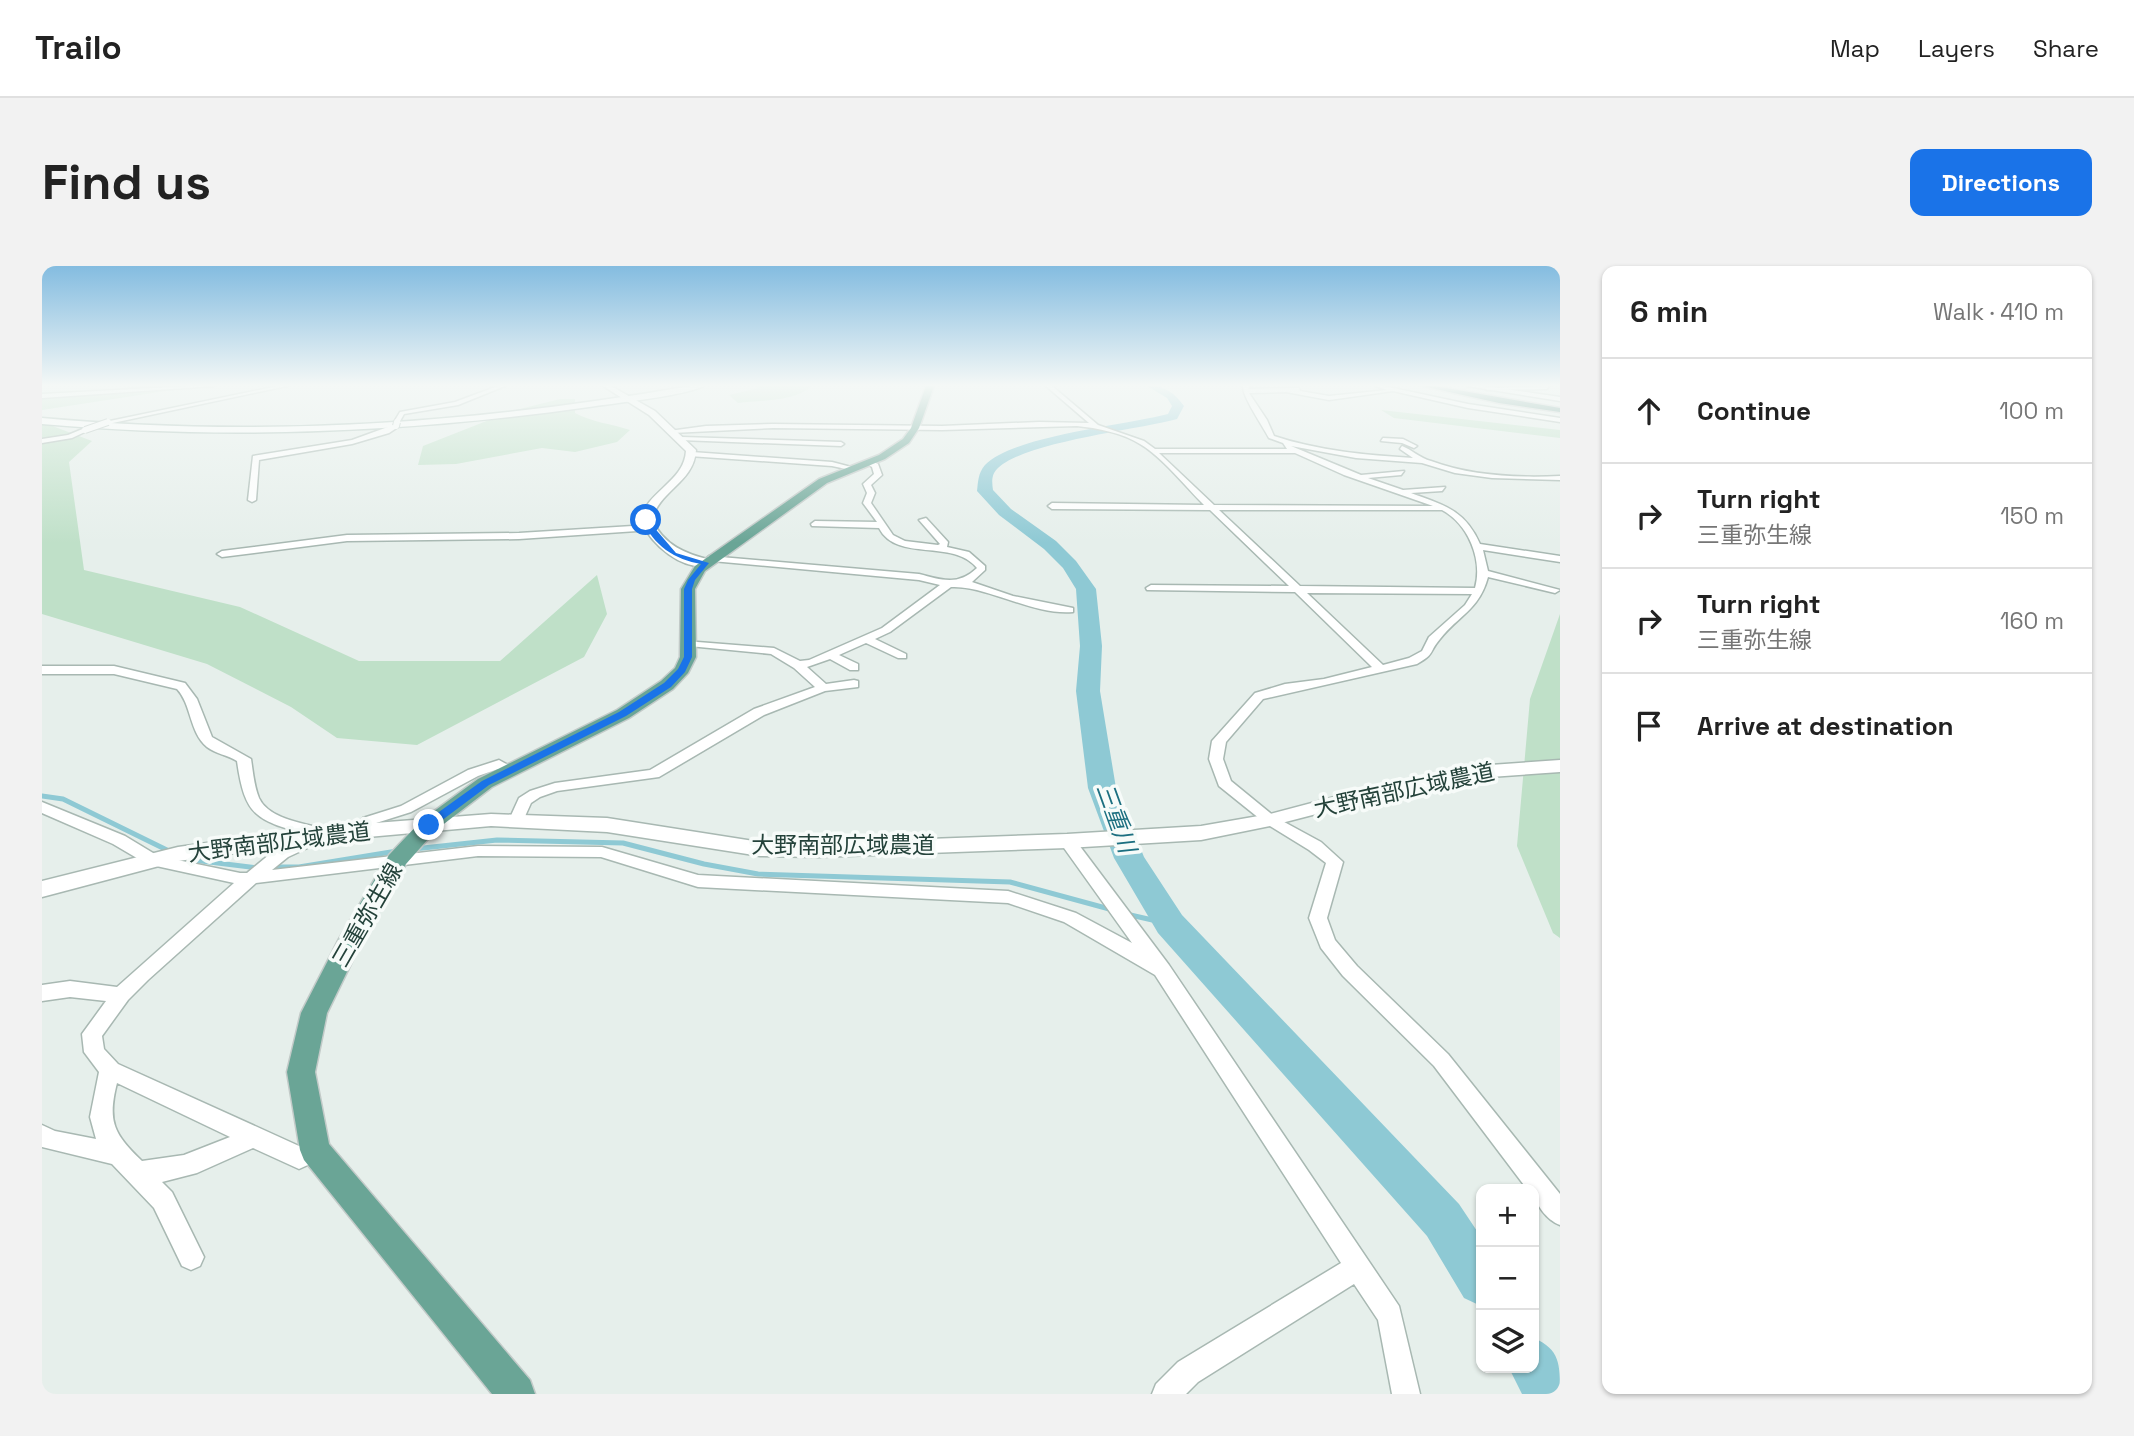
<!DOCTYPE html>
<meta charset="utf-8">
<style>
:root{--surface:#fff;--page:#f2f2f2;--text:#222;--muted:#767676;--line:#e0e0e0;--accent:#1a73e8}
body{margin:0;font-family:"Space Grotesk","Noto Sans JP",sans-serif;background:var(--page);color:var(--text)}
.controls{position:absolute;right:21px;bottom:21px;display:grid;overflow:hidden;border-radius:14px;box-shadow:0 2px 5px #0004}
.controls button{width:63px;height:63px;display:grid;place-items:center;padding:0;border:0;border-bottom:2px solid var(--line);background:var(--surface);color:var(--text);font:35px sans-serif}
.stop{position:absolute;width:21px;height:21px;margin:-16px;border:5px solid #1a73e8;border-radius:50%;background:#fff}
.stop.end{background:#1a73e8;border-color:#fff;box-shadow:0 2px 7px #0008}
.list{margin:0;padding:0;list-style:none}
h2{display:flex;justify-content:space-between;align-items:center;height:91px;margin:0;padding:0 28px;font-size:30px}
h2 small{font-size:23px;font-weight:400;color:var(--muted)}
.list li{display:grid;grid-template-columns:46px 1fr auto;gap:21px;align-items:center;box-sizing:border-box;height:105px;padding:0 28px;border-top:2px solid var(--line)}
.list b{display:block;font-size:26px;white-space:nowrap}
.list p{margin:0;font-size:23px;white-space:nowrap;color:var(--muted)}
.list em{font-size:23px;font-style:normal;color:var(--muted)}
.icon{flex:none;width:38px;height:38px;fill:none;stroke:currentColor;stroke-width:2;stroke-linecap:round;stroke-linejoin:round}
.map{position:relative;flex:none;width:1518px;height:1128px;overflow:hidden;border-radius:14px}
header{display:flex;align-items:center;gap:42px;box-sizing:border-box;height:98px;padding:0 35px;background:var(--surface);border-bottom:2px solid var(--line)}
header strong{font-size:33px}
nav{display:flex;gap:38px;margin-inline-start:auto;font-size:24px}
.intro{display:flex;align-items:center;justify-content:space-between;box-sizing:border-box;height:168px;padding:0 42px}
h1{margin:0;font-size:49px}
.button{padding:18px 32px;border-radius:14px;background:var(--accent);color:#fff;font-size:24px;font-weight:700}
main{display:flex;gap:42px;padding:0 42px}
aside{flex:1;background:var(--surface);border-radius:14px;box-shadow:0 2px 5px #0004}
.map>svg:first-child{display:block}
.green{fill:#bfe0c8}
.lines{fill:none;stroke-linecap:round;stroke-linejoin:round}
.stream{stroke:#8ec9d4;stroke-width:5}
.river{fill:#8ec9d4;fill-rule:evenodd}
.minor-casing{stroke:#a8b8b2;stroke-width:3}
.tertiary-casing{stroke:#a8b8b2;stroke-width:3}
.secondary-casing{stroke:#a4bbb3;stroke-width:3}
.primary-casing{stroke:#c2cac8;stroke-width:3}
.trunk-casing{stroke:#c2cac8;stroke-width:3}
.minor{fill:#fff;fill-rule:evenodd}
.tertiary{fill:#fff;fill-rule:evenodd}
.secondary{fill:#fff;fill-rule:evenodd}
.primary{fill:#6aa596;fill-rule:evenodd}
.trunk{fill:#4c8a7c;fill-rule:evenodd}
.minor-bridge-casing{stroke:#a8b8b2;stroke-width:8;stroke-linecap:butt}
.minor-bridge{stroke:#fff;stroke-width:6}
.route{fill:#1a73e8}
.labels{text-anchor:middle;stroke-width:7;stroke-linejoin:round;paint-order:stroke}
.street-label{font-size:23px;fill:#24423a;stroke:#f7fbf9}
.water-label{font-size:24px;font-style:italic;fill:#1c6f80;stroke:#f7fbf9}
</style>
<header>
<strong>Trailo</strong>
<nav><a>Map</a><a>Layers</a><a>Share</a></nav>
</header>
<div class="intro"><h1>Find us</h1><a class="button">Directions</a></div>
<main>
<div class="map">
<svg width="1518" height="1128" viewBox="0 0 1518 1128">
<rect width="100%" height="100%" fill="#e6efeb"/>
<path class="green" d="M98,120h58l-156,24v-14z
M713,120h57c-18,16 -51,14 -74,17l-9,-8 29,-7z
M518,133h15v14c16,9 37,11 55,17l-13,12 -42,10 -33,-4 -86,16 -38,1 5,-19 89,-35z
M1339,144l179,20v8l-166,-20z
M0,156l50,19 -23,21 15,108 156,37 119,54h141l97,-86 10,39 -23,43 -167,88 -80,-7 -46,-31 -84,-43 -165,-50z
M1518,348v324l-7,-5 -36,-87 13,-147z"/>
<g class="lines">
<path class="stream" d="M0,530l21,3 110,54
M372,583l83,-9 126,3 81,21 54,10 252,8 103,28
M143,593l73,9
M226,601h31l98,-16
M1084,648l44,10"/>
<path class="river" d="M1105,120c17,-1 27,6 37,20l-7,13c-40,11 -154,23 -180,50 -6,6 -5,14 -4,21l18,19 45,32 20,20 20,28 6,57 -2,45 16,97 28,69 38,58 277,289 22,33v69l-17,-8 -37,-62 -269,-303 -44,-75 -26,-70 -12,-97 4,-45 -4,-57 -13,-21 -19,-19 -45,-34 -22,-24c1,-9 1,-18 8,-26 27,-29 141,-40 183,-51l4,-8 -5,-8z
M1492,1072c26,12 26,25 26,56h-38l-13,-26h25z"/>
<g class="minor-casing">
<path id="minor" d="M148,120h24l-172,12v-4z
M236,120h9l-179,38 -3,-2z
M456,120h7l-47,19 -54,9 -5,9 -5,-1 6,-10 55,-10z
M1004,120h6l46,39 46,16 11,8h132l-4,-6 -14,-5c-7,-13 -27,-42 -26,-52h7l-2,3 51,-1 1,3 29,5 58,-6 -12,-4h9l84,18 92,14v4l-92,-14 -75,-17 -64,9 -43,-8 -37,1 18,27 7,16c45,15 92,19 139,22l-13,-9 2,-3c10,4 18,12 29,15 40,15 87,17 129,15v4l-68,-2 -37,-5 -33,-10 -66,-5 -65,-12 70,29 43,-4 -3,4 -33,3 35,12 42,-3 -3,4 -31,2c33,12 54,17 69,51l80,12v6l-77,-12 5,21 72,19 -5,3 -67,-16c-9,33 -29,38 -48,62 -12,14 -4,14 -23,25l-154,35 -37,43 -3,17 8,22 44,36 46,25 22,20 -16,56 8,22 22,26 91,88 112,140v31c-13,-5 -26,-21 -26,-36h-7l-93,-123 -91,-90 -22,-28 -12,-30 17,-55 -17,-13 -44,-27 -46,-37 -10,-27 3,-18 43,-48 30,-9 39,-5 48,-12 -77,-75 -148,-2 -1,-2 5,-3 138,1 -79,-76 -158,-1 -4,-3 4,-3 152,2c-19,-19 -42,-48 -64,-61 -17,-11 -43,-16 -63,-18l-135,4 -169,-2 -101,5 -3,-2 37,-5 67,-2 169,2 97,-4 50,1zM1117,187h136l49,22 89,31 -219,-1zM1177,244h223c26,14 41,49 33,78l-175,-2zM1265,327l165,1 -7,11 -36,32 -7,14 -13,7 -26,7z
M1507,120l-2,3 -61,1 3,-2z
M354,158l2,3 -9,6 -37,11 -93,16 -3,40 -4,2 -4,-2 5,-44 99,-16z
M43,162l2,3 -15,7 -30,5v-4l26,-4z
M640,171l159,5 3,2 -3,2 -161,-6z
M1341,172l20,1 14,7 -3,2 -12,-5 -21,-2z
M650,186l140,10 23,6 -4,2 -19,-4 -143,-10z
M827,194l9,4 4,11 -11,10 4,8 -4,10 22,32 12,6 33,4 2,-1 -21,-24 7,-2 22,24 -1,5 22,5 16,14v4l-13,12 41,14 60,12v4c-39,4 -87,-27 -122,-25l-61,45 -15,7 31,15v4h-8l-32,-15 -27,12 19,9v6h-8l-20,-11 -23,8 19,17 28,-4 4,1v6l-33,4 -61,24 -105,62 -102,14 -17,6 -9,6 -9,20h-10l-3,-3 10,-22 11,-7 25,-8 95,-13 104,-61 61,-22 -21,-19 -23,-14 -82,-8 -4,-1v-4l89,7 26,13 9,-1 73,-32 58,-43 -21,-5 -207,-19 -5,-3 2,-2 210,18c23,6 39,12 58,-6 -24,-30 -80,-5 -98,-40l-67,-2 -1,-2 4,-3 62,1 -14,-19 4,-10 -4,-9 11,-10 -2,-7 -7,-5z
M607,259l4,3 -1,2 -133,9 -172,2 -125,16 -5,-3 5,-3 125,-16 172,-2z
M0,400h72l71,17 12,16 15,38 39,22c2,13 3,27 8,39 10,22 49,26 70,32l2,4 -2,4 -41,19 -16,13 206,-24 124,1 96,28 310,16 68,22 56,30 -73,-102 8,-5 6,1 96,128 230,341 21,88h-28l-14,-74 -24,-36 -156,98 -12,12h-34l4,-10 22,-22 163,-99 -186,-288 -91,-53 -56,-19 -310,-16 -97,-30 -123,-1 -222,27 -108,97 -20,20 -26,36 2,13 14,15 181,82 16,-7 8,3 4,8 -4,8 -24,11 -46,-21 -56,25 -35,9 10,10 32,65 -4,9 -9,4 -9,-4 -28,-58 -42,-44 -70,-17v-22l13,6 41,8 -6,-22 9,-45 -15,-20 -2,-18 24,-33 -36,-4 -28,4v-16l28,-4 47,6 117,-104 -87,-19 -34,-20 -71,-31v-11l83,34 33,20 82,17h7l29,-24 32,-14c-52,-15 -63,-18 -71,-74 -9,-6 -21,-7 -30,-14 -18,-15 -15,-42 -30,-58l-63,-15h-72zM75,817l113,54 -46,18 -42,6c-28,-27 -35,-39 -25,-78z
M457,494l18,10 -7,4 -12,-5 -20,7 -67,36 -38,12 -6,11h-12l-2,-4 10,-13 38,-12 67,-36z"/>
</g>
<g class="tertiary-casing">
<path id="tertiary" d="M561,120h8l44,25 41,39c-2,33 -37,40 -44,70 12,25 33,34 59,40v6c-30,5 -59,-21 -71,-46 8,-30 44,-38 46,-69l-37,-36z
M1425,120h17l76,11v4z
M1518,494v12l-84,6 -98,20 -108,28 -69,14 -134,8 -249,9 -58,-1 -153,-24 -116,-6 -168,15 -145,20 -136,36v-16l136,-34 145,-20 168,-13 116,4 153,24 58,1 249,-9 134,-8 69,-12 106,-28 100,-20z"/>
</g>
<g class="secondary-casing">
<path id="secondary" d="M648,120h14c-20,10 -89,17 -115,21 -182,26 -363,33 -547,17v-6c222,20 429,6 648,-32z"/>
</g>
<g class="primary-casing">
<path id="primary" d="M884,120h8l-15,42 -10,15 -24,16 -58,24 -122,88 -10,18 1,68 -8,16 -15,16 -44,29 -137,69 -56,43 -30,34 -43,75 -36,74 -12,59 14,72 201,236 5,14h-43l-188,-234 -4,-10 -13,-78 14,-59 38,-74 50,-84 33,-35 56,-41 139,-69 44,-29 14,-13 5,-11 1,-68 14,-23 124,-87 60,-24 24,-16 8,-11z"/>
</g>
<g class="trunk-casing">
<path id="trunk" d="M1380,120h13l125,22v4l-61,-9z"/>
</g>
<use href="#minor" class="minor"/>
<use href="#tertiary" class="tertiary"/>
<use href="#secondary" class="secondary"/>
<use href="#primary" class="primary"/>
<use href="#trunk" class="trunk"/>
<g class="minor-bridge-casing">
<path id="minor-bridge" d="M354,160l1,-4
M43,164l23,-8"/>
</g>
<use href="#minor-bridge" class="minor-bridge"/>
</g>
<linearGradient id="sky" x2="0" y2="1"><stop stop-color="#84bce0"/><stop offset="0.43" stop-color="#f4f8f6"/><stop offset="1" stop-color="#f4f8f6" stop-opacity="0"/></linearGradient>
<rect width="1518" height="277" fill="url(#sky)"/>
<path class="route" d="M604,252l30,35 33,10 -14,17 -3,9v68l-7,15 -14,15 -45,29 -137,69 -56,42h-8v-5l57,-41 137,-69 45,-29 14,-14 6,-12v-68l4,-9 13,-16c-25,-4 -49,-19 -58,-44z"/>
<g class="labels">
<g class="street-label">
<text transform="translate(1362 524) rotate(-12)" y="8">大野南部広域農道</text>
<text transform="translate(237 576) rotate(-7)" y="8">大野南部広域農道</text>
<text x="801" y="587">大野南部広域農道</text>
<text transform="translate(325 649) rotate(-60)" y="8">三重弥生線</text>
</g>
<g class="water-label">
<text transform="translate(1074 552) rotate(70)" y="8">三重川</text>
</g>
</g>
</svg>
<div class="controls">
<button>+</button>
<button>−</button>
<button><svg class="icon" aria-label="layers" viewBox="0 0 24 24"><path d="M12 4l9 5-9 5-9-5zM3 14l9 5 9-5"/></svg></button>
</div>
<div class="stop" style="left:604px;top:254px"></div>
<div class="stop end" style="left:387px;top:559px"></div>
</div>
<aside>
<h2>6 min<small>Walk · 410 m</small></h2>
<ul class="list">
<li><svg class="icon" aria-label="ahead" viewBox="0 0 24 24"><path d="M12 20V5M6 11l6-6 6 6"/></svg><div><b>Continue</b></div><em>100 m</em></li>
<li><svg class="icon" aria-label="right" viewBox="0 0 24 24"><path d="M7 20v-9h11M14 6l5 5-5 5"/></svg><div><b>Turn right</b><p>三重弥生線</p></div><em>150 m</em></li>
<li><svg class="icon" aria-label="right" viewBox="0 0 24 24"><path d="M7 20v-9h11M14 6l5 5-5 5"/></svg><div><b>Turn right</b><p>三重弥生線</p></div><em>160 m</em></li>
<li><svg class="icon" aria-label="arrive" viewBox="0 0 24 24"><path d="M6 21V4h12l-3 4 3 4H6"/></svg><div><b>Arrive at destination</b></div></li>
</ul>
</aside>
</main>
